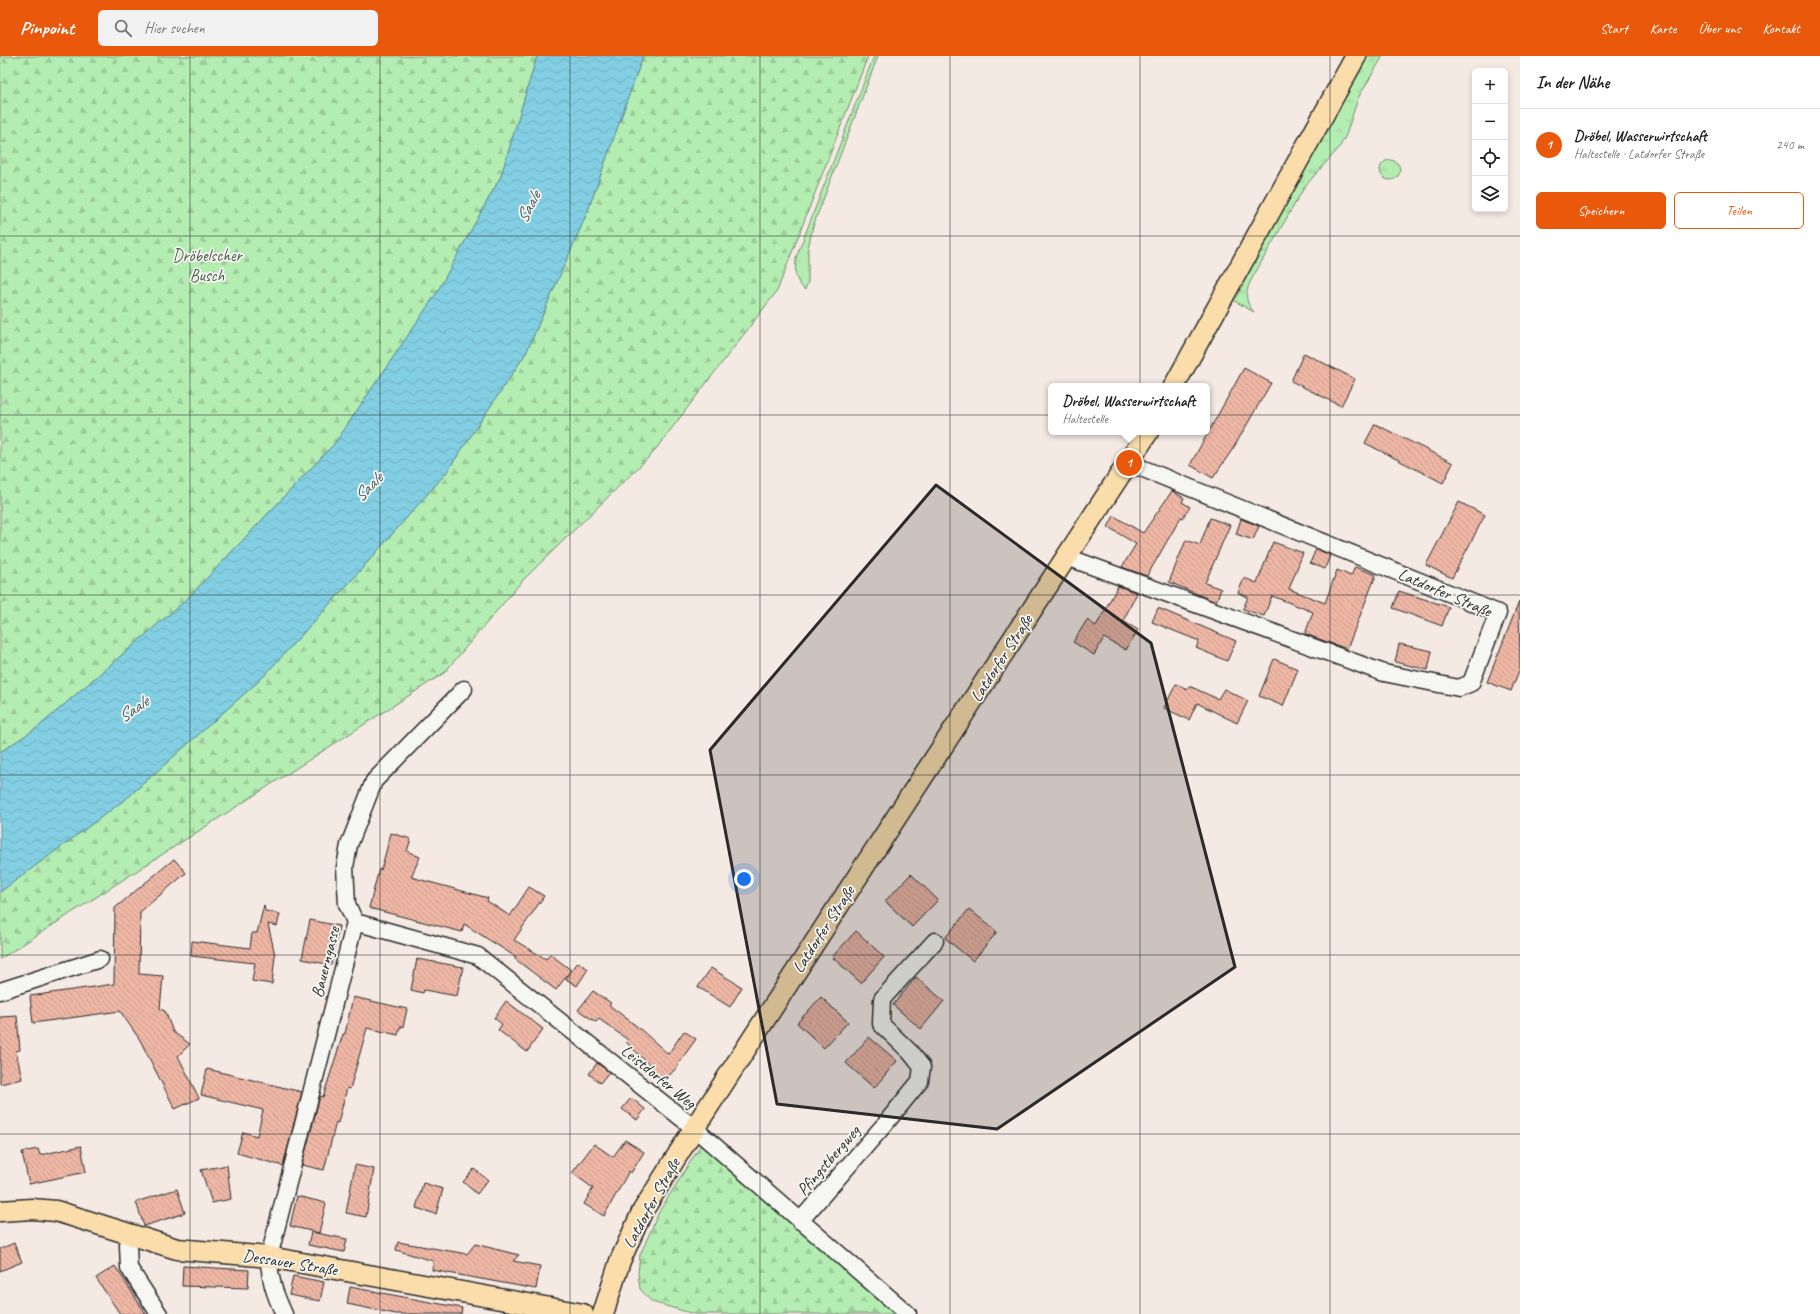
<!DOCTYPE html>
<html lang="de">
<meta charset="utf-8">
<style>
:root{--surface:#fff;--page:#f2f2f2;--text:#202124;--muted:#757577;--line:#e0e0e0;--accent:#ea580c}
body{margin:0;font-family:Caveat,sans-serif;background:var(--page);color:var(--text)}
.controls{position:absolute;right:12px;top:12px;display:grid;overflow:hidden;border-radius:6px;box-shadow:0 2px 6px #0003}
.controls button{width:36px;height:36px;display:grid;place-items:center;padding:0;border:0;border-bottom:1px solid var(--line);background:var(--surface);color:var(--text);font:20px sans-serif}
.you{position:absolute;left:744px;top:823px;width:14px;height:14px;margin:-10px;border:3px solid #fff;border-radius:50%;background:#1a73e8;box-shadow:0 0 0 6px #1a73e833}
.badge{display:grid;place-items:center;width:26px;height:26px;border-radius:50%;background:var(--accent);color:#fff;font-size:13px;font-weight:700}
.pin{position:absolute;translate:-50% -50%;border:2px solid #fff;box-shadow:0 1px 4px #0006}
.popup{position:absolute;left:1048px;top:327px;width:162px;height:52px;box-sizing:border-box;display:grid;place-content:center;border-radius:6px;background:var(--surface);filter:drop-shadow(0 1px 3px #0005);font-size:13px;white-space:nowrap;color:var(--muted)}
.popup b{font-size:15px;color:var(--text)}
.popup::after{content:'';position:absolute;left:50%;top:100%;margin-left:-8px;border:8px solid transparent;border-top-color:var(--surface)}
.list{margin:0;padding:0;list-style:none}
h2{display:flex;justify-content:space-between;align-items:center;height:52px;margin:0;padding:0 16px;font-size:17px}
h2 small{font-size:13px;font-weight:400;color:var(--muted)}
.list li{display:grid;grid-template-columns:26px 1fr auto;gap:12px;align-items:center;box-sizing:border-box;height:72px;padding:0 16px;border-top:1px solid var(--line)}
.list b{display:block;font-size:15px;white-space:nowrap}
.list p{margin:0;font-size:13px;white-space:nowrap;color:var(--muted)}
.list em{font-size:13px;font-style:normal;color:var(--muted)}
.actions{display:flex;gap:8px;padding:12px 16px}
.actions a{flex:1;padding:9px 0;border:1px solid var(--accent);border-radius:6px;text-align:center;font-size:14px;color:var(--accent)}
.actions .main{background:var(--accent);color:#fff}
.icon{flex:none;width:22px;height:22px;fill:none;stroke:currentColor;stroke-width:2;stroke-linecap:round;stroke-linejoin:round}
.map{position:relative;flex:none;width:1520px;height:1258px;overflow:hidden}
header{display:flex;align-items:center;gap:24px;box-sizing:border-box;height:56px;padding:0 20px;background:var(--accent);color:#fff}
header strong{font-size:19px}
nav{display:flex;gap:22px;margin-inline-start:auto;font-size:14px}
.search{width:280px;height:36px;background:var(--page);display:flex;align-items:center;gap:10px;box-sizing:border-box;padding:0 14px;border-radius:6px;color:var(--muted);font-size:15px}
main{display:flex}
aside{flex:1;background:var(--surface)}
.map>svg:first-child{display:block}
.grass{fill:url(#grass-tufts);stroke:#708c6e}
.forest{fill:url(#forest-firs);stroke:#708c6e}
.water{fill:url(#water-waves);stroke:#5f8d99}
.building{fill:url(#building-back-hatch);stroke:#2b2b2b}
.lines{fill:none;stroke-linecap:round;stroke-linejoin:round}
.minor-casing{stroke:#2b2b2b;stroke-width:19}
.major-casing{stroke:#2b2b2b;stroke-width:23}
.minor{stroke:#f6f6f2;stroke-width:16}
.major{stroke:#faddab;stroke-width:20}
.marked{fill:#2b2b2b;fill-opacity:0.2;stroke:#2b2b2b;stroke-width:3;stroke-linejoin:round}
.grid{fill:none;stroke:#2b2b2b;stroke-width:1;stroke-opacity:0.55}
.labels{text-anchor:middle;stroke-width:3.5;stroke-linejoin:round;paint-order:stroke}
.park-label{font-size:17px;fill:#4d5c4c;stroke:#f6f6f2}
.street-label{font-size:17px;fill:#2b2b2b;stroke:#f6f6f2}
.water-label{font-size:18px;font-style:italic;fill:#455c62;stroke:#f6f6f2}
</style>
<header>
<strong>Pinpoint</strong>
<div class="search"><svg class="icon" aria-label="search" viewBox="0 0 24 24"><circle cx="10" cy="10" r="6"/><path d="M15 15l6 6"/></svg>Hier suchen</div>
<nav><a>Start</a><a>Karte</a><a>Über uns</a><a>Kontakt</a></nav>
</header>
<main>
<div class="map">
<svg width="1520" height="1258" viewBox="0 0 1520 1258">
<defs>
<pattern id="grass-tufts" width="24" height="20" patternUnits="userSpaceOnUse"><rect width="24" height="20" fill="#b4edb1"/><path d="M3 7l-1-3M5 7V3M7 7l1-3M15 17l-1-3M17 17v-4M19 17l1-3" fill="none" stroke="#9bcb98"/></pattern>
<pattern id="forest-firs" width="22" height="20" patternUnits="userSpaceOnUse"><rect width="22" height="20" fill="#b4edb1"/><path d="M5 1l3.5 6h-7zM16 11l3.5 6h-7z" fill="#9bcb98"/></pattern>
<pattern id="water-waves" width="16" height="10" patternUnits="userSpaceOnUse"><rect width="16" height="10" fill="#82cee2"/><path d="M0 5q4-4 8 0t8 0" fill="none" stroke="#70b1c2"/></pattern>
<pattern id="building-back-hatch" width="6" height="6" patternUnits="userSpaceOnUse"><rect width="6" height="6" fill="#eeb6a5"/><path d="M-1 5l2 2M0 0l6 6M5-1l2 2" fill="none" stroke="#cc9d8e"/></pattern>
</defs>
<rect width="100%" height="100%" fill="#f4e9e3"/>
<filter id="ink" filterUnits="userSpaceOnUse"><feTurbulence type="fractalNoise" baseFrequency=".025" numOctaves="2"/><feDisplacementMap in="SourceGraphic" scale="8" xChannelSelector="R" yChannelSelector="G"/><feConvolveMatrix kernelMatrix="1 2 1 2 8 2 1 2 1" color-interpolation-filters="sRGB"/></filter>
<g filter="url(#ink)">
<path class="grass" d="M874,0h4l-65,170 -5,22v34l-3,8c-11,-11 -10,-16 -9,-32z
M1366,0h17l-25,42 -12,37 -7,13 -34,38 -55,96c-5,12 -5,20 4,30l-23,-13z
M1380 114a10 10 0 1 1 20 0a10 10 0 1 1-20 0Z"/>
<path class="forest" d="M0,0h537l-36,120 -65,118 -101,149 -148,156 -150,129 -37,24z
M643,0h225l-91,235 -125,163 -129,126 -79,93 -444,286v-67l127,-94 134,-119 89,-97 96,-109 80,-120 61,-140z
M702,1087l192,171h-200l-42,-12 -12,-13 -2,-16 2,-18 19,-43z"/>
<path class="water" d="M537,0h106l-56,157 -61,140 -80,120 -96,109 -89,97 -134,119 -127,94v-140l37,-24 150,-129 148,-156 101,-149 65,-118z"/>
<path class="building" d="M1304,297l51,26 -14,27 -50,-25z
M1244,312l27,15 -37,64 -21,31 -23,-13z
M1375,368l78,39 -10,20 -78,-40z
M1172,435l12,7 -2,4 8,5 -7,11 -2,-1 -34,59 -25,-9 14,-23 -28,-17 6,-11 29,17z
M1459,446l26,13 -33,63 -26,-13z
M1210,462l20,7 -25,58 16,6 -5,13 -47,-20 17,-42 14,5z
M1241,463l18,7 -6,14 -17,-6z
M1273,486l30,11 -14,36 36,14 12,-33 14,6 4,-9 21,8 -29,74 -42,-15 8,-22 -41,-16 -8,20 -21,-7 5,-12 -10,-4 6,-15 13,5z
M1316,493l14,6 -5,14 -15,-6z
M1118,530l19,7 -14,28 15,9 -12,20 -22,-12 -10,17 -21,-13 14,-22 9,6z
M1399,535l50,16 -7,19 -49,-18z
M1519,546l1,66 -9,23 -24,-9z
M1158,552l78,33 -9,20 -31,-13 3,-7 -47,-19z
M1399,588l33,7 -4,19 -33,-8z
M1274,603l24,10 -15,37 -24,-10z
M1176,628l11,6 2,-4 29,13 6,-10 24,12 -11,22 -40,-20 -8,17 -25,-12z
M391,777l20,6 -4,12 13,6 -9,20 77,21 -1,3 23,15 19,-29 15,9 -30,44 32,19 4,-5 21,16 -15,20 -41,-31 1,-2 -52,-33 -2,8 -93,-24 10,-39 2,1z
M174,803l12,14 -46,39 -1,62 24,2 -3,33 5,2 8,21 17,12 -12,12 21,42 -24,11 -35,-69 -20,-29 -87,12 -3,-27 84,-12 1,-76z
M911,818l27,26 -26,27 -27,-26z
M264,849l1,6 15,3 -3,12 -9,-2 7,31 -3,29 -20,-3 3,-18 -64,-7 1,-15 58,7 2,-15h5z
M969,853l28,23 -24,29 -28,-23z
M310,864l29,6 -8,39 -29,-6z
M856,875l28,26 -23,26 -29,-26z
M417,903l46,8 -6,29 -33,-6 -1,3 -12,-3z
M578,906l10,7 -11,17 -11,-7z
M711,912l31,19 -12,20 -32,-20z
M916,921l28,24 -23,28 -28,-24z
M593,935l18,12 -2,2 30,23 29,26 16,-23 12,8 -18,25 1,1 -14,15 -39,-38 2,-2 -29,-21 -3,3 -18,-12z
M353,941l54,12 -4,18h-3l-2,8 -31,-7 -17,61 -3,-1 -9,35 -2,-1 -12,48 -22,-5 18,-69 3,1 20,-63h2z
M821,941l27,25 -24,26 -27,-25z
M506,945l37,28 -16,23 -29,-22 4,-6 -8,-6z
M17,960l3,34 -4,1 6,28 -22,5v-67z
M869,981l28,24 -23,27 -28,-25z
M597,1007l12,9 -9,11 -11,-9z
M207,1013l95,23 -19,74 -46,-13 6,-21 14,4 6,-26 -62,-15z
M631,1042l14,11 -8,11 -15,-11z
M625,1084l19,12 -13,21 -2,-2 -25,45 -20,-12 9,-16 -21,-15 22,-29 19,13z
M81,1090l5,26 -57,12 -7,-32 16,-3 2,6z
M227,1109l4,34 -19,4 -11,-33z
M355,1109l19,4 -8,48 -20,-4z
M474,1113l14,11 -11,14 -14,-12z
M423,1127l20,6 -7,25 -20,-6z
M177,1133l8,24 -41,13 -8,-24z
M297,1140l29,7 -7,30 -29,-7z
M311,1176l36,7 -3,13 -36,-7z
M398,1186l69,12 8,-10 44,11 -6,6 27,5 -4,23 -104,-19 1,-9 -37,-11z
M14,1187l8,19 -22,9v-22z
M115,1210l18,28 13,20h-26l-24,-36z
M183,1210l66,4 -1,18 -66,-2z
M293,1220l31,6 -4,19 -31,-6z
M350,1231l112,21 -1,6h-65l-49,-10z"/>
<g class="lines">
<g class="minor-casing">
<path id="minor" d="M1067,501l317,116 75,15 12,-5 27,-70 -369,-150
M355,866l123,34 216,172 214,186
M0,935l100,-32
M800,1165l85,-97 35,-43 2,-14 -12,-15 -29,-28 1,-25 53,-58
M132,1180l-4,9 1,23 30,46
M284,1258c-9,-19 -15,-36 -15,-57l86,-335 -8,-18 -2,-37 4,-22 25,-64 90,-92"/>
</g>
<g class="major-casing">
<path id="major" d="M1174,330l182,-330
M0,1155l32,-2 24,2 121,38 92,8 314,57
M603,1258l17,-53 22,-49 48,-77 149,-230 309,-473"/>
</g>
<use href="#minor" class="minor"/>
<use href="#major" class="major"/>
</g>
</g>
<path class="marked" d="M936,429l215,158 84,324 -238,162 -220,-25 -67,-354z"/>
<path class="grid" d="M190,0v1258M380,0v1258M570,0v1258M760,0v1258M950,0v1258M1140,0v1258M1330,0v1258M0,180h1520M0,359h1520M0,539h1520M0,719h1520M0,899h1520M0,1078h1520"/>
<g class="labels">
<g class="park-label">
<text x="207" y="205">Dröbelscher<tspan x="207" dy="20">Busch</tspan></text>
</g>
<g class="street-label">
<text transform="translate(1445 536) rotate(23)" y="6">Latdorfer Straße</text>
<text transform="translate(1001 602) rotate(-57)" y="6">Latdorfer Straße</text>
<text transform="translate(823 873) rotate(-57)" y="6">Latdorfer Straße</text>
<text transform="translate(325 906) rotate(-76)" y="6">Bauerngasse</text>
<text transform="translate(659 1020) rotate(39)" y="6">Leistdorfer Weg</text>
<text transform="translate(828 1104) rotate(-49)" y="6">Pfingstbergweg</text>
<text transform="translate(651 1147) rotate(-61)" y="6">Latdorfer Straße</text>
<text transform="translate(290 1206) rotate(9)" y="6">Dessauer Straße</text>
</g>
<g class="water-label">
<text transform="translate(528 151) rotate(-62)" y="6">Saale</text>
<text transform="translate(368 431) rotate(-45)" y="6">Saale</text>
<text transform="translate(133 653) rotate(-35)" y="6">Saale</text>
</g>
</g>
</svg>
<div class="controls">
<button>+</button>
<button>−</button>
<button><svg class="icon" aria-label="locate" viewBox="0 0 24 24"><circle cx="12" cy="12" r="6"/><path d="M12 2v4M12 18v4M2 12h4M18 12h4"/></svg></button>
<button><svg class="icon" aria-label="layers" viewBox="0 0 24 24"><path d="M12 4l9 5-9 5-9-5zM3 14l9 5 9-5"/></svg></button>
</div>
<div class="you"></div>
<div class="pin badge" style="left:1129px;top:407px">1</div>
<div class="popup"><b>Dröbel, Wasserwirtschaft</b>Haltestelle</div>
</div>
<aside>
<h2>In der Nähe<small></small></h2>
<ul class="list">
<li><span class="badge">1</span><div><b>Dröbel, Wasserwirtschaft</b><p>Haltestelle · Latdorfer Straße</p></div><em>240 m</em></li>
</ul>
<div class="actions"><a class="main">Speichern</a><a>Teilen</a></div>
</aside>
</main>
